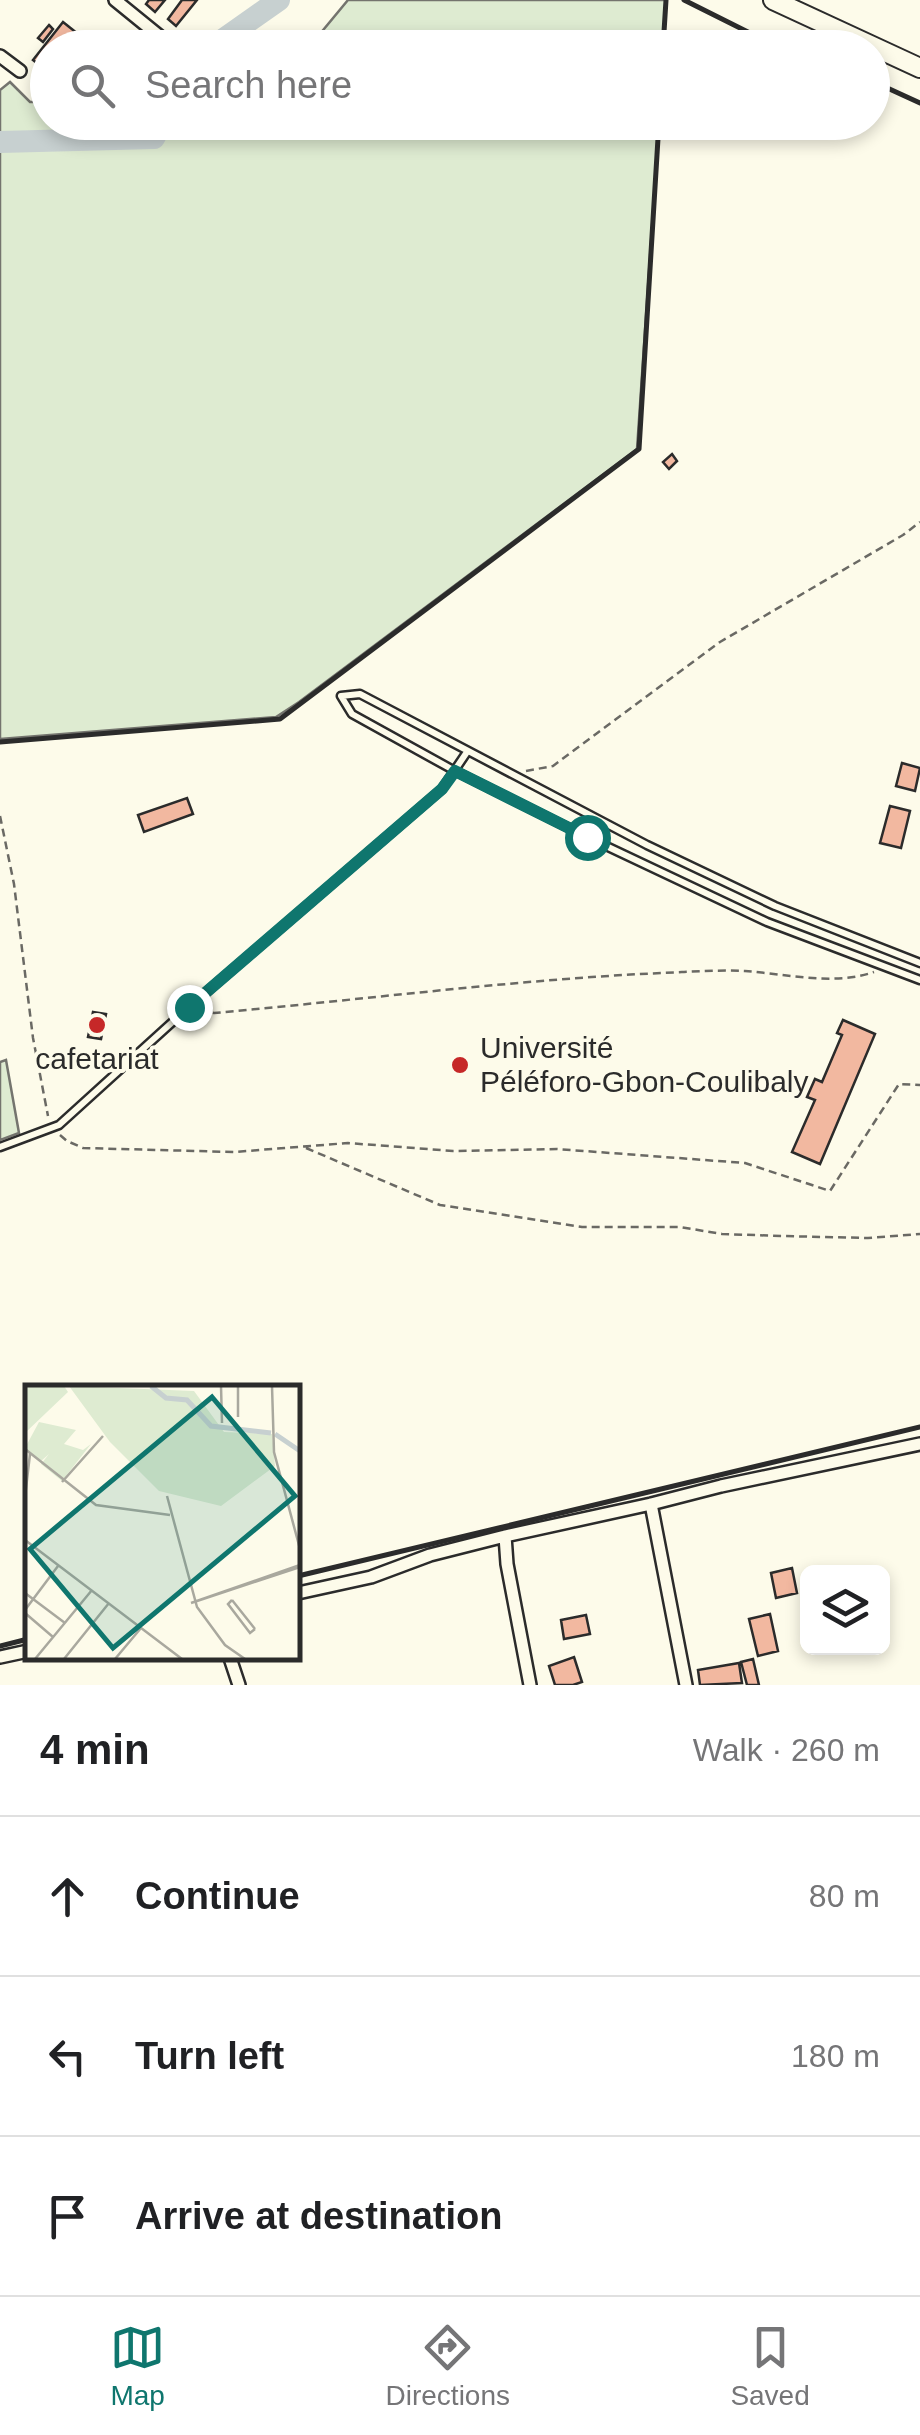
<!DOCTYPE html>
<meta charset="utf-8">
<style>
:root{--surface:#fff;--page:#f2f2f2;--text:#202124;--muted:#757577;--line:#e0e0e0;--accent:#0f766e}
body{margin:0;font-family:Helvetica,sans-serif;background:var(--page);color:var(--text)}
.controls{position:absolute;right:30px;bottom:30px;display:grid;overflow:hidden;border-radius:15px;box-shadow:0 5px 15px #0003}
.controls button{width:90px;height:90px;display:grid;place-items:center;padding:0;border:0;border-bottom:2px solid var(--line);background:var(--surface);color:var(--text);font:50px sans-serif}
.stop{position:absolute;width:30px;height:30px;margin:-22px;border:8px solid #0f766e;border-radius:50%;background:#fff}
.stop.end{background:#0f766e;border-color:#fff;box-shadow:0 2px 10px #0008}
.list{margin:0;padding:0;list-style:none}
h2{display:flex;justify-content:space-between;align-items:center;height:130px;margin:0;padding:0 40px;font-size:42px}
h2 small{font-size:32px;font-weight:400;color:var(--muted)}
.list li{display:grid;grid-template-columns:65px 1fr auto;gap:30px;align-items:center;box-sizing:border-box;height:160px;padding:0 40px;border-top:2px solid var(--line)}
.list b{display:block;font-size:38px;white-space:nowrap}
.list em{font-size:32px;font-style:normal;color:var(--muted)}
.icon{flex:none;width:55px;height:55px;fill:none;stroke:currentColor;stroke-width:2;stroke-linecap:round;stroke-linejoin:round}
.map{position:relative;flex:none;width:920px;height:1685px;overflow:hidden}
.search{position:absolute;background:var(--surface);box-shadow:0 5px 15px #0003;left:30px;right:30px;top:30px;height:110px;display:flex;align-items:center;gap:25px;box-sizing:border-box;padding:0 35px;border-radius:55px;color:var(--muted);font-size:38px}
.sheet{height:610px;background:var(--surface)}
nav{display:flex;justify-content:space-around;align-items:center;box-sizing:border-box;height:140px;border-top:2px solid var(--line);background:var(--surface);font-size:28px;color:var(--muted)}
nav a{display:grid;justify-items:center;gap:5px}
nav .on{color:var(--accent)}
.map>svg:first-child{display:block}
.green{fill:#deebd1;stroke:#74746e;stroke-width:2.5}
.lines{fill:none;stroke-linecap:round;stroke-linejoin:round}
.river{stroke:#c7d0d0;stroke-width:22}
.building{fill:#f2b8a0;stroke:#2b2b2b;stroke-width:2.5}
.service-casing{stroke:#2b2b2b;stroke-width:11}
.minor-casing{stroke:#2b2b2b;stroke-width:16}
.primary-casing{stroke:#2b2b2b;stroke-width:22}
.path{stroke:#6a6964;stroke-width:2.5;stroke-dasharray:8 5;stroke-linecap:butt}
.service{stroke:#fdfbea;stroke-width:6}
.minor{stroke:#fdfbea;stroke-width:11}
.primary{stroke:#fdfbea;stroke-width:18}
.wall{stroke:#2b2b2b;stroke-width:5}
.route{stroke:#0f766e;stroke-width:12}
.poi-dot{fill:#c62828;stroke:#fdfbea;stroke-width:4}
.labels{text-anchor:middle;stroke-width:8;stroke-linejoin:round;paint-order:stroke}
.poi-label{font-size:30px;fill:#2b2b2b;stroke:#fdfbea;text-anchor:start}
.inset-river{fill:none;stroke:#c7d0d0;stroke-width:5}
.inset-road{fill:none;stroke:#a9a89e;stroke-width:2.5}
.view{fill:#0f766e;fill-opacity:0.15;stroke:#0f766e;stroke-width:5}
.inset-edge{fill:none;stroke:#2b2b2b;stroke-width:5}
</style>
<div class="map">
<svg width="920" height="1685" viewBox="0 0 920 1685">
<rect width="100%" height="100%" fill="#fdfbea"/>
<path class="green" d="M348,0h318l-3,47h-363l19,-12z
M10,82l20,20h17l1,20 611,1 -22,326 -338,253 -23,15 -276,22v-649z
M6,1060l13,73 -19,7v-78z"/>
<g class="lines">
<path class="river" d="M211,48l68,-48
M0,142l154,-4 9,-16"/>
</g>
<path class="building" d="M149,0h16l-10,12 -9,-8z
M182,0h15l-21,26 -8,-7z
M63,22l25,20 -5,6h-35v24l-15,-12z
M49,25l4,4 -10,13 -5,-4z
M142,33l8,5 -2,4 8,6h-22z
M672,454l5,7 -8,8 -6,-7z
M902,763l18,5 -5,23 -19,-5z
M187,798l6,16 -49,18 -6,-17z
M890,806l20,5 -9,37 -21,-5z
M93,1012l13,2 -5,25 -13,-2z
M843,1020l32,14 -55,130 -28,-12 23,-52 -8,-3 8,-18 7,3 20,-47 -5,-2z
M792,1568l5,25 -21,5 -5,-25z
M770,1614l8,37 -20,5 -9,-37z
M586,1615l4,19 -26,5 -3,-19z
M574,1657l8,25 -9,3h-18l-6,-19z
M753,1659l6,26h-12l-6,-23z
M739,1663l3,20 -42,2 -2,-15z"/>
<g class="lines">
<g class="service-casing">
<path id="service" d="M920,963l-145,-57 -128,-61 -287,-151 -19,2 11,18 103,57 132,66 180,85 153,58
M0,1147l59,-22 130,-118 253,-218 25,-37"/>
</g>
<g class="minor-casing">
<path id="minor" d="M115,0l59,48
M0,56l20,15
M651,1504l35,181
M505,1536l2,28 23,121
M298,1593l73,-16 59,-22 75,-19 146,-32 70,-18 199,-42
M0,1657l28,-6
M230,1658l9,27"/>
</g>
<g class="primary-casing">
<path id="primary" d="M773,0l147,68"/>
</g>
<path class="path" d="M526,771l27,-5 167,-124 183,-107 17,-13
M0,816l14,68 19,154 15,78
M200,1010l14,3c157,-14 313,-35 470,-41 20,-1 41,-2 61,-1 42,3 88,15 129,1
M60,1135l7,6 16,7 151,4 114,-9 105,8 104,-2 188,14 85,28 69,-107 21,1
M306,1148l134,57 142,22h98l42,7 59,2 87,2 52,-4"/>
<use href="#service" class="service"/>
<use href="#minor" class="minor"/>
<use href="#primary" class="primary"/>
<path class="wall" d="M684,0l96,48
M663,48l3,-48
M872,81l48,22
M0,742l280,-23 359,-270 20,-327
M298,1576l622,-149
M0,1646l28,-7"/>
</g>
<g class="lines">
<path class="route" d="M189,1007l253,-218 13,-18 132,66"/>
</g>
<g class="poi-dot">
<circle cx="97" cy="1025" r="10"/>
<circle cx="460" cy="1065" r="10"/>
</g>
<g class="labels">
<g class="poi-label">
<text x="480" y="1058">Université<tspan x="480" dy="34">Péléforo-Gbon-Coulibaly</tspan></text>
<text x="97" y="1069" text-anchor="middle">cafetariat</text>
</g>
</g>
<g transform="translate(25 1385)">
<rect width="275" height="275" fill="#fdfbea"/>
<path d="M0,1h39l4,6 -43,41zM44,1l125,5 30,41 48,2 3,32 -54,40 -62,-15 -49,-49zM14,37l37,8 -12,14 19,6 8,-6 -29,37 -21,-17 8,-10 -9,8 -15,-14z" fill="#deebd1"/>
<path class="inset-river" d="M126,1l15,12 21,2 24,26 60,7M250,49l25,17"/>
<path class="inset-road" d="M196,1l1,37M247,1l2,66 26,97M213,32v-31M0,64l71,56 74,10M37,97l41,-46M142,111l30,111 28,38 20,14M0,112l5,-43M0,155l157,119M275,180l-109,38 109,-36M0,208l40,30M207,215l-4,4 22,29 5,-4M207,215l23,29M0,225l33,-44M0,228l28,24M10,274l57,-69M39,274l45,-56M90,274l26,-31"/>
<path class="view" d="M187,12l83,99 -182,152 -83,-99z"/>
<rect width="275" height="275" class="inset-edge"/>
</g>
</svg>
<div class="controls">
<button><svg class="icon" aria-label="layers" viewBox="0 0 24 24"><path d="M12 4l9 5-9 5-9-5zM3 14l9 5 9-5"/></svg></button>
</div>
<div class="stop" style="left:587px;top:837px"></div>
<div class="stop end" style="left:189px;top:1007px"></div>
<div class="search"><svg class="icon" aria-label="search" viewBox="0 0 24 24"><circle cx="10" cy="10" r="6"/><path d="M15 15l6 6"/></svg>Search here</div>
</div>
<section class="sheet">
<h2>4 min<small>Walk · 260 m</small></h2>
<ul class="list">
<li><svg class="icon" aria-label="ahead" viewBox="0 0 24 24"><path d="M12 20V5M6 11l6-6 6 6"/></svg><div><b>Continue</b></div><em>80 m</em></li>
<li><svg class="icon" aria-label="left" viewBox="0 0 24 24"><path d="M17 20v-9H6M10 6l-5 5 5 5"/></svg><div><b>Turn left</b></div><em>180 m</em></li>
<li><svg class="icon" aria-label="arrive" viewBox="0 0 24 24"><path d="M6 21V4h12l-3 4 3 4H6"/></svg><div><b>Arrive at destination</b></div></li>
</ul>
</section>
<nav>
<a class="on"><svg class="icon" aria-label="map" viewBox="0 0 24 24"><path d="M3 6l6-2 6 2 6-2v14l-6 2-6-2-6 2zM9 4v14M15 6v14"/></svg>Map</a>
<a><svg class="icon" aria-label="directions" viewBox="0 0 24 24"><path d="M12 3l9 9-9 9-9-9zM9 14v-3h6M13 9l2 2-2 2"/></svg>Directions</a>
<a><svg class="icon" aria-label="saved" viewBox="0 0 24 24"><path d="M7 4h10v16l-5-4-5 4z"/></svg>Saved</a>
</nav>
